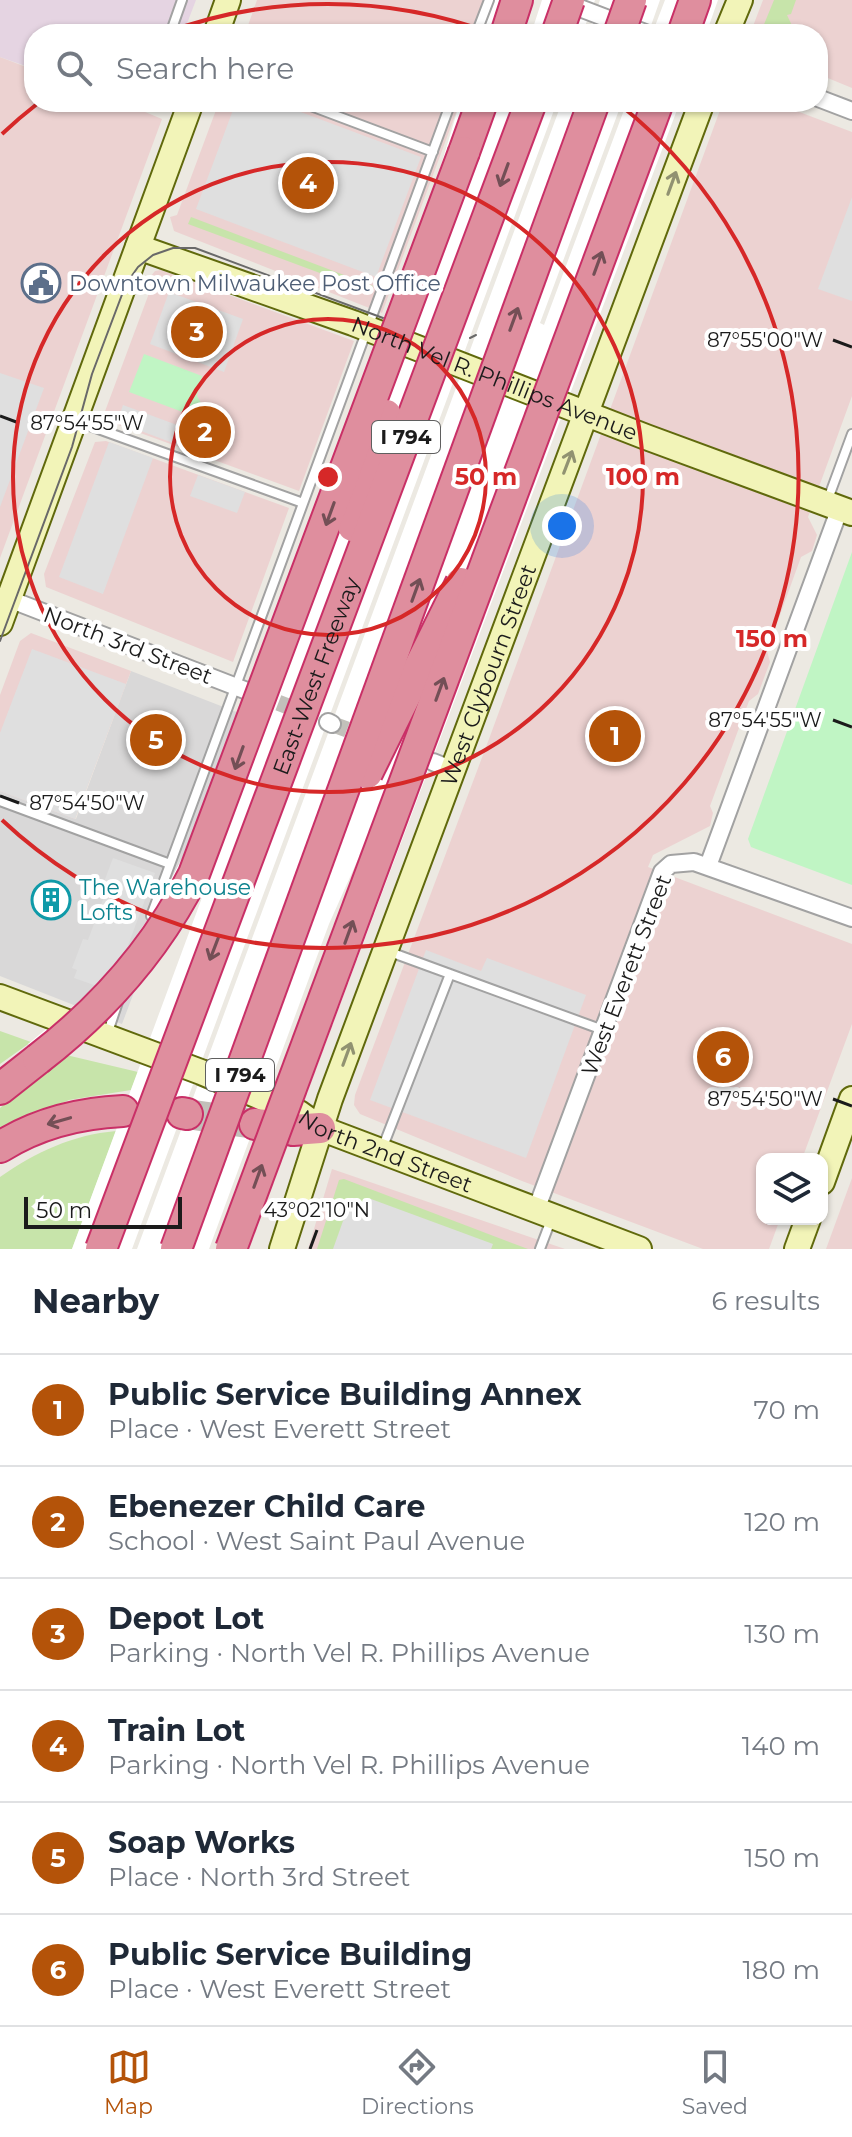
<!DOCTYPE html>
<meta charset="utf-8">
<style>
:root{--surface:#fff;--page:#f2f2f3;--text:#1f2937;--muted:#747a83;--line:#e0e1e3;--accent:#b45309}
body{margin:0;font-family:Montserrat,sans-serif;background:var(--page);color:var(--text)}
.controls{position:absolute;right:24px;bottom:24px;display:grid;overflow:hidden;border-radius:16px;box-shadow:0 2px 6px #0004}
.controls button{width:72px;height:72px;display:grid;place-items:center;padding:0;border:0;border-bottom:2px solid var(--line);background:var(--surface);color:var(--text);font:40px sans-serif}
.scale{position:absolute;left:24px;bottom:20px;width:158px;box-sizing:border-box;padding-left:8px;border:4px solid #1b1b1b;border-top:0;font-size:22px;line-height:28px;white-space:nowrap;color:#1b1b1b;-webkit-text-stroke:6px #fff;paint-order:stroke}
.you{position:absolute;left:562px;top:526px;width:28px;height:28px;margin:-20px;border:6px solid #fff;border-radius:50%;background:#1a73e8;box-shadow:0 0 0 12px #1a73e833}
.badge{display:grid;place-items:center;width:52px;height:52px;border-radius:50%;background:var(--accent);color:#fff;font-size:26px;font-weight:700}
.pin{position:absolute;translate:-50% -50%;border:4px solid #fff;box-shadow:0 2px 8px #0006}
.list{margin:0;padding:0;list-style:none}
h2{display:flex;justify-content:space-between;align-items:center;height:104px;margin:0;padding:0 32px;font-size:34px}
h2 small{font-size:26px;font-weight:400;color:var(--muted)}
.list li{display:grid;grid-template-columns:52px 1fr auto;gap:24px;align-items:center;box-sizing:border-box;height:112px;padding:0 32px;border-top:2px solid var(--line)}
.list b{display:block;font-size:30px;white-space:nowrap}
.list p{margin:0;font-size:26px;white-space:nowrap;color:var(--muted)}
.list em{font-size:26px;font-style:normal;color:var(--muted)}
.icon{flex:none;width:44px;height:44px;fill:none;stroke:currentColor;stroke-width:2;stroke-linecap:round;stroke-linejoin:round}
.map{position:relative;flex:none;width:852px;height:1249px;overflow:hidden}
.search{position:absolute;background:var(--surface);box-shadow:0 2px 6px #0004;left:24px;right:24px;top:24px;height:88px;display:flex;align-items:center;gap:20px;box-sizing:border-box;padding:0 28px;border-radius:32px;color:var(--muted);font-size:30px}
.sheet{height:776px;background:var(--surface)}
nav{display:flex;justify-content:space-around;align-items:center;box-sizing:border-box;height:112px;border-top:2px solid var(--line);background:var(--surface);font-size:22px;color:var(--muted)}
nav a{display:grid;justify-items:center;gap:4px}
nav .on{color:var(--accent)}
.map>svg:first-child{display:block}
.residential{fill:#d9d8d8}
.commercial{fill:#ecd2d1}
.industrial{fill:#e5d4e2}
.grass{fill:#c7e4aa}
.park{fill:#c0f5c4}
.parking{fill:#dfdfdf}
.pier{fill:#fff}
.lines{fill:none;stroke-linecap:round;stroke-linejoin:round}
.street-tunnel{stroke:#c2c0ba;stroke-width:16;stroke-dasharray:16 8;stroke-linecap:butt}
.highway-tunnel{stroke:#c2c0ba;stroke-width:30;stroke-dasharray:30 15;stroke-linecap:butt}
.lane-casing{stroke:#a2a2a2;stroke-width:12}
.street-casing{stroke:#a2a2a2;stroke-width:20}
.secondary-casing{stroke:#60690c;stroke-width:28}
.highway-casing{stroke:#c93067;stroke-width:34}
.lane{stroke:#fff;stroke-width:8}
.street{stroke:#fff;stroke-width:16}
.secondary{stroke:#f2f4b8;stroke-width:24}
.highway{stroke:#df8e9e;stroke-width:30}
.tram{stroke:#696969;stroke-width:2}
.highway-bridge-casing{stroke:#c93067;stroke-width:34;stroke-linecap:butt}
.highway-bridge{stroke:#df8e9e;stroke-width:30}
.oneway{stroke:#734f56}
.oneway2{stroke:#919271}
.ticks{fill:none;stroke:#1b1b1b;stroke-width:3}
.ring{fill:none;stroke:#d62828;stroke-width:4}
.labels{text-anchor:middle;stroke-width:8;stroke-linejoin:round;paint-order:stroke}
.shield{fill:#fff;stroke:#5f5f5f;stroke-width:2}
.shield-label{font-size:20px;font-weight:bold;fill:#1b1b1b}
.service-label{font-size:22px;fill:#4e5e75;stroke:#fff;text-anchor:start}
.street-label{font-size:22px;fill:#1b1b1b;stroke:#fff}
.culture-label{font-size:22px;fill:#0d838f;stroke:#fff;text-anchor:start}
.ticks-label{font-size:20px;text-anchor:middle;fill:#1b1b1b;stroke:#fff;stroke-width:8;stroke-linejoin:round;paint-order:stroke}
.centre{fill:#d62828;stroke:#fff;stroke-width:4}
.ring-label{font-size:24px;text-anchor:middle;font-weight:bold;fill:#d62828;stroke:#fff;stroke-width:8;stroke-linejoin:round;paint-order:stroke}
</style>
<div class="map">
<svg width="852" height="1249" viewBox="0 0 852 1249">
<rect width="100%" height="100%" fill="#ece9e2"/>
<path class="residential" d="M131,671l108,42 -117,311 -122,-48v-185l76,28z"/>
<path class="commercial" d="M257,0h240l-12,34h-240z
M763,0h89v88l-34,-14v-40h-68z
M0,57l34,13v32h87l41,17 -162,439z
M219,102h241l-78,211 -208,-82 -4,-14 7,-2z
M723,102h50l79,30v264l-44,121 9,18 -5,16 -11,6 -34,94 3,11 -12,32 -9,7 -39,105 3,7 -3,13 -57,29 -5,12 204,77v80l-50,135h-40v60h18l-11,30h-66l-181,-68 -162,-67 -6,-9 1,-10 134,-356z
M161,270l193,71 -55,150 -186,-68 -9,-9 44,-118 -1,-15 8,-10z
M106,441l183,67 -56,154 -187,-75 -2,-13 51,-132z
M31,633l100,38 -56,148 -75,-28v-96l20,-54z
M332,1169l233,80h-257z
M852,1178v71h-26z"/>
<path class="industrial" d="M0,0h196l-13,34h-149v35l-34,-12z"/>
<path class="grass" d="M774,0h22l-5,14 -4,1 9,19h-36z
M191,217l182,69 -2,6 -183,-68z
M0,1031l31,11 -31,22z
M62,1054l76,18 -7,18 -62,10 -69,30v-22z
M116,1131l-44,118h-72v-72c36,-25 72,-42 116,-46z
M344,1179l184,70h-37l1,-4 -143,-37 -15,41h-17l22,-69z"/>
<path class="park" d="M144,354l58,22 -5,20 4,7 -5,14 -67,-25z
M852,552v333l-101,-38 -3,-8z"/>
<path class="parking" d="M236,102h38l147,55 -45,120 -180,-68z
M852,197v104l-34,-12z
M169,292l74,27 -19,53 -74,-28z
M0,373l44,15 -44,119z
M123,405l73,27 -7,17 -72,-27z
M109,442l44,16 -50,136 -44,-17z
M198,475l47,17 -8,21 -47,-17z
M32,649l94,35 -51,135 -75,-28v-58z
M113,858l42,15 -44,118 -37,-13 3,-8 -5,-2 11,-29 5,1 6,-16 -5,-2 5,-13 5,1 7,-18 -5,-2z
M426,950l55,21 6,-13 99,37 -60,163 -156,-58z
M371,1199l122,45 -2,5h-158l15,-42 16,6z"/>
<path class="pier" d="M493,0h41l-11,34h-42z
M542,0h53l-13,34h-51z
M600,0h60l-12,34h-60z
M665,0h53l-12,34h-54z
M460,102h97l-425,1147h-60l192,-519 -45,114 -174,224 -17,-24 57,-47 36,-40 35,-49 35,-67 247,-666z
M562,102h60l-82,221 4,2 83,-223h53l-432,1147h-31l185,-488 -73,163 -120,325h-72z"/>
<g class="lines">
<path class="street-tunnel" d="M256,694l72,28
M332,724l89,33"/>
<path class="highway-tunnel" d="M187,1114l68,10"/>
<g class="lane-casing">
<path id="lane" d="M170,34l12,-34
M476,34l13,-34
M300,102l133,50
M79,422l224,81
M828,499l24,-65
M0,801l170,63
M151,916l300,-814
M390,952l213,78
M107,1035l11,-33
M382,1149l68,-175
M540,1249l11,-29"/>
</g>
<g class="street-casing">
<path id="street" d="M564,2l84,32
M818,98l34,13
M9,599l238,92
M328,722l4,2
M433,762l20,8
M708,866l132,-358
M536,1210l126,-338 9,-8 23,-2 158,56"/>
</g>
<g class="secondary-casing">
<g id="secondary">
<path d="M216,34l12,-34"/>
<path d="M726,34l14,-34"/>
<path id="s1" d="M138,247l215,76 293,114 206,76"/>
<path d="M0,623l191,-521"/>
<path id="s2" d="M0,997l201,75 98,41 21,15 319,121"/>
<path d="M822,1182l30,-83"/>
<path id="s3" d="M282,1249l48,-150 372,-997"/>
<path d="M797,1249l11,-30"/>
</g>
</g>
<g class="highway-casing">
<path id="highway" d="M506,34l11,-34
M683,34l12,-34
M464,152l18,-50
M0,1089l38,-30
M182,1113l5,1
M255,1124l10,1
M293,1130l27,-2
M0,1147c38,-24 79,-34 123,-36"/>
</g>
<use href="#lane" class="lane"/>
<use href="#street" class="street"/>
<use href="#secondary" class="secondary"/>
<use href="#highway" class="highway"/>
<path class="tram" d="M470,338l6,-3
M0,641l72,-194 20,-73 34,-90 12,-17 15,-12 20,-7h22l188,70"/>
<g class="highway-bridge-casing">
<g id="highway-bridge">
<path d="M557,34l12,-34"/>
<path d="M619,34l12,-34"/>
<path d="M353,526l33,-111"/>
<path d="M367,773l94,-190"/>
<path d="M38,1059c66,-51 119,-111 156,-185l270,-722"/>
<path id="s4" d="M101,1249l430,-1147"/>
<path d="M176,1249l418,-1147"/>
<path d="M231,1249l427,-1147"/>
</g>
</g>
<use href="#highway-bridge" class="highway-bridge"/>
</g>
<defs><path id="oneway-shaft" d="M-6 0H5M1.5-3L5.5 0L1.5 3" fill="none" stroke-width="1.6" stroke-linecap="round" stroke-linejoin="round" transform="scale(2)"/></defs>
<g class="oneway">
<use href="#oneway-shaft" transform="translate(504 175) rotate(110)"/>
<use href="#oneway-shaft" transform="translate(598 263) rotate(-70)"/>
<use href="#oneway-shaft" transform="translate(514 319) rotate(-70)"/>
<use href="#oneway-shaft" transform="translate(330 514) rotate(110)"/>
<use href="#oneway-shaft" transform="translate(416 590) rotate(-70)"/>
<use href="#oneway-shaft" transform="translate(440 689) rotate(-70)"/>
<use href="#oneway-shaft" transform="translate(239 758) rotate(110)"/>
<use href="#oneway-shaft" transform="translate(349 932) rotate(-70)"/>
<use href="#oneway-shaft" transform="translate(214 949) rotate(111)"/>
<use href="#oneway-shaft" transform="translate(59 1121) rotate(164)"/>
<use href="#oneway-shaft" transform="translate(258 1176) rotate(-70)"/>
</g>
<g class="oneway2">
<use href="#oneway-shaft" transform="translate(672 183) rotate(-70)"/>
<use href="#oneway-shaft" transform="translate(568 462) rotate(-69)"/>
<use href="#oneway-shaft" transform="translate(347 1054) rotate(-70)"/>
</g>
<path class="ticks" d="M833,340l19,7M0,416l19,7M833,720l19,7M0,796l19,7M833,1099l19,7M310,1249l7,-19"/>
<g class="ring">
<circle cx="328" cy="477" r="158"/>
<circle cx="328" cy="477" r="315"/>
<path d="M2 134A473 473 0 0 1 37 104M162 34A473 473 0 0 1 494 34M619 104A473 473 0 1 1 2 820"/>
</g>
<defs>
<g id="civic-ring" transform="scale(2)"><circle r="9.5" fill="#fff" stroke="#5c6f8a" stroke-width="1.5"/><path d="M-.6-6.5H3V-4.5H.6V-3L4-1V1h2V6H-6V1h2V-1L-.6-3ZM-1.2 2.5V6h2.4V2.5Z" fill="#5c6f8a"/></g>
<g id="building-ring" transform="scale(2)"><circle r="9.5" fill="#fff" stroke="#0f9aa8" stroke-width="1.5"/><path d="M-4-6H4V6H1V3H-1V6H-4ZM-2.5-4.3h1.7v1.8h-1.7ZM.8-4.3h1.7v1.8H.8ZM-2.5-1h1.7V.8h-1.7ZM.8-1h1.7V.8H.8Z" fill="#0f9aa8"/></g>
</defs>
<g fill-rule="evenodd">
<use href="#civic-ring" x="41" y="283"/>
<use href="#building-ring" x="51" y="900"/>
</g>
<g class="labels">
<g class="shield">
<rect x="372" y="421" width="68" height="32" rx="6"/>
<rect x="206" y="1059" width="68" height="32" rx="6"/>
</g>
<g class="shield-label">
<text x="406" y="444">I 794</text>
<text x="240" y="1082">I 794</text>
</g>
<g class="service-label">
<text x="69" y="291">Downtown Milwaukee Post Office</text>
</g>
<g class="street-label">
<text dy="8" stroke="none"><textPath href="#s1" startOffset="380">North Vel R. Phillips Avenue</textPath></text>
<text transform="translate(128 645) rotate(21)" y="8">North 3rd Street</text>
<text dy="8" stroke="none"><textPath href="#s3" startOffset="610">West Clybourn Street</textPath></text>
<text dy="8" stroke="none"><textPath href="#s4" startOffset="612">East-West Freeway</textPath></text>
<text transform="translate(626 975) rotate(-69)" y="8">West Everett Street</text>
<text dy="8" stroke="none"><textPath href="#s2" startOffset="416">North 2nd Street</textPath></text>
</g>
<g class="culture-label">
<text x="79" y="895">The Warehouse<tspan x="79" dy="25">Lofts</tspan></text>
</g>
</g>
<g class="ticks-label">
<text x="765" y="347">87°55'00"W</text>
<text x="87" y="430">87°54'55"W</text>
<text x="765" y="727">87°54'55"W</text>
<text x="87" y="810">87°54'50"W</text>
<text x="765" y="1106">87°54'50"W</text>
<text x="317" y="1217">43°02'10"N</text>
</g>
<circle cx="328" cy="477" r="12" class="centre"/>
<g class="ring-label">
<text x="486" y="485">50 m</text>
<text x="643" y="485">100 m</text>
<text x="772" y="647">150 m</text>
</g>
</svg>
<div class="controls">
<button><svg class="icon" aria-label="layers" viewBox="0 0 24 24"><path d="M12 4l9 5-9 5-9-5zM3 14l9 5 9-5"/></svg></button>
</div>
<div class="scale">50 m</div>
<div class="you"></div>
<div class="pin badge" style="left:615px;top:736px">1</div>
<div class="pin badge" style="left:205px;top:432px">2</div>
<div class="pin badge" style="left:197px;top:332px">3</div>
<div class="pin badge" style="left:308px;top:183px">4</div>
<div class="pin badge" style="left:156px;top:740px">5</div>
<div class="pin badge" style="left:723px;top:1057px">6</div>
<div class="search"><svg class="icon" aria-label="search" viewBox="0 0 24 24"><circle cx="10" cy="10" r="6"/><path d="M15 15l6 6"/></svg>Search here</div>
</div>
<section class="sheet">
<h2>Nearby<small>6 results</small></h2>
<ul class="list">
<li><span class="badge">1</span><div><b>Public Service Building Annex</b><p>Place · West Everett Street</p></div><em>70 m</em></li>
<li><span class="badge">2</span><div><b>Ebenezer Child Care</b><p>School · West Saint Paul Avenue</p></div><em>120 m</em></li>
<li><span class="badge">3</span><div><b>Depot Lot</b><p>Parking · North Vel R. Phillips Avenue</p></div><em>130 m</em></li>
<li><span class="badge">4</span><div><b>Train Lot</b><p>Parking · North Vel R. Phillips Avenue</p></div><em>140 m</em></li>
<li><span class="badge">5</span><div><b>Soap Works</b><p>Place · North 3rd Street</p></div><em>150 m</em></li>
<li><span class="badge">6</span><div><b>Public Service Building</b><p>Place · West Everett Street</p></div><em>180 m</em></li>
</ul>
</section>
<nav>
<a class="on"><svg class="icon" aria-label="map" viewBox="0 0 24 24"><path d="M3 6l6-2 6 2 6-2v14l-6 2-6-2-6 2zM9 4v14M15 6v14"/></svg>Map</a>
<a><svg class="icon" aria-label="directions" viewBox="0 0 24 24"><path d="M12 3l9 9-9 9-9-9zM9 14v-3h6M13 9l2 2-2 2"/></svg>Directions</a>
<a><svg class="icon" aria-label="saved" viewBox="0 0 24 24"><path d="M7 4h10v16l-5-4-5 4z"/></svg>Saved</a>
</nav>
